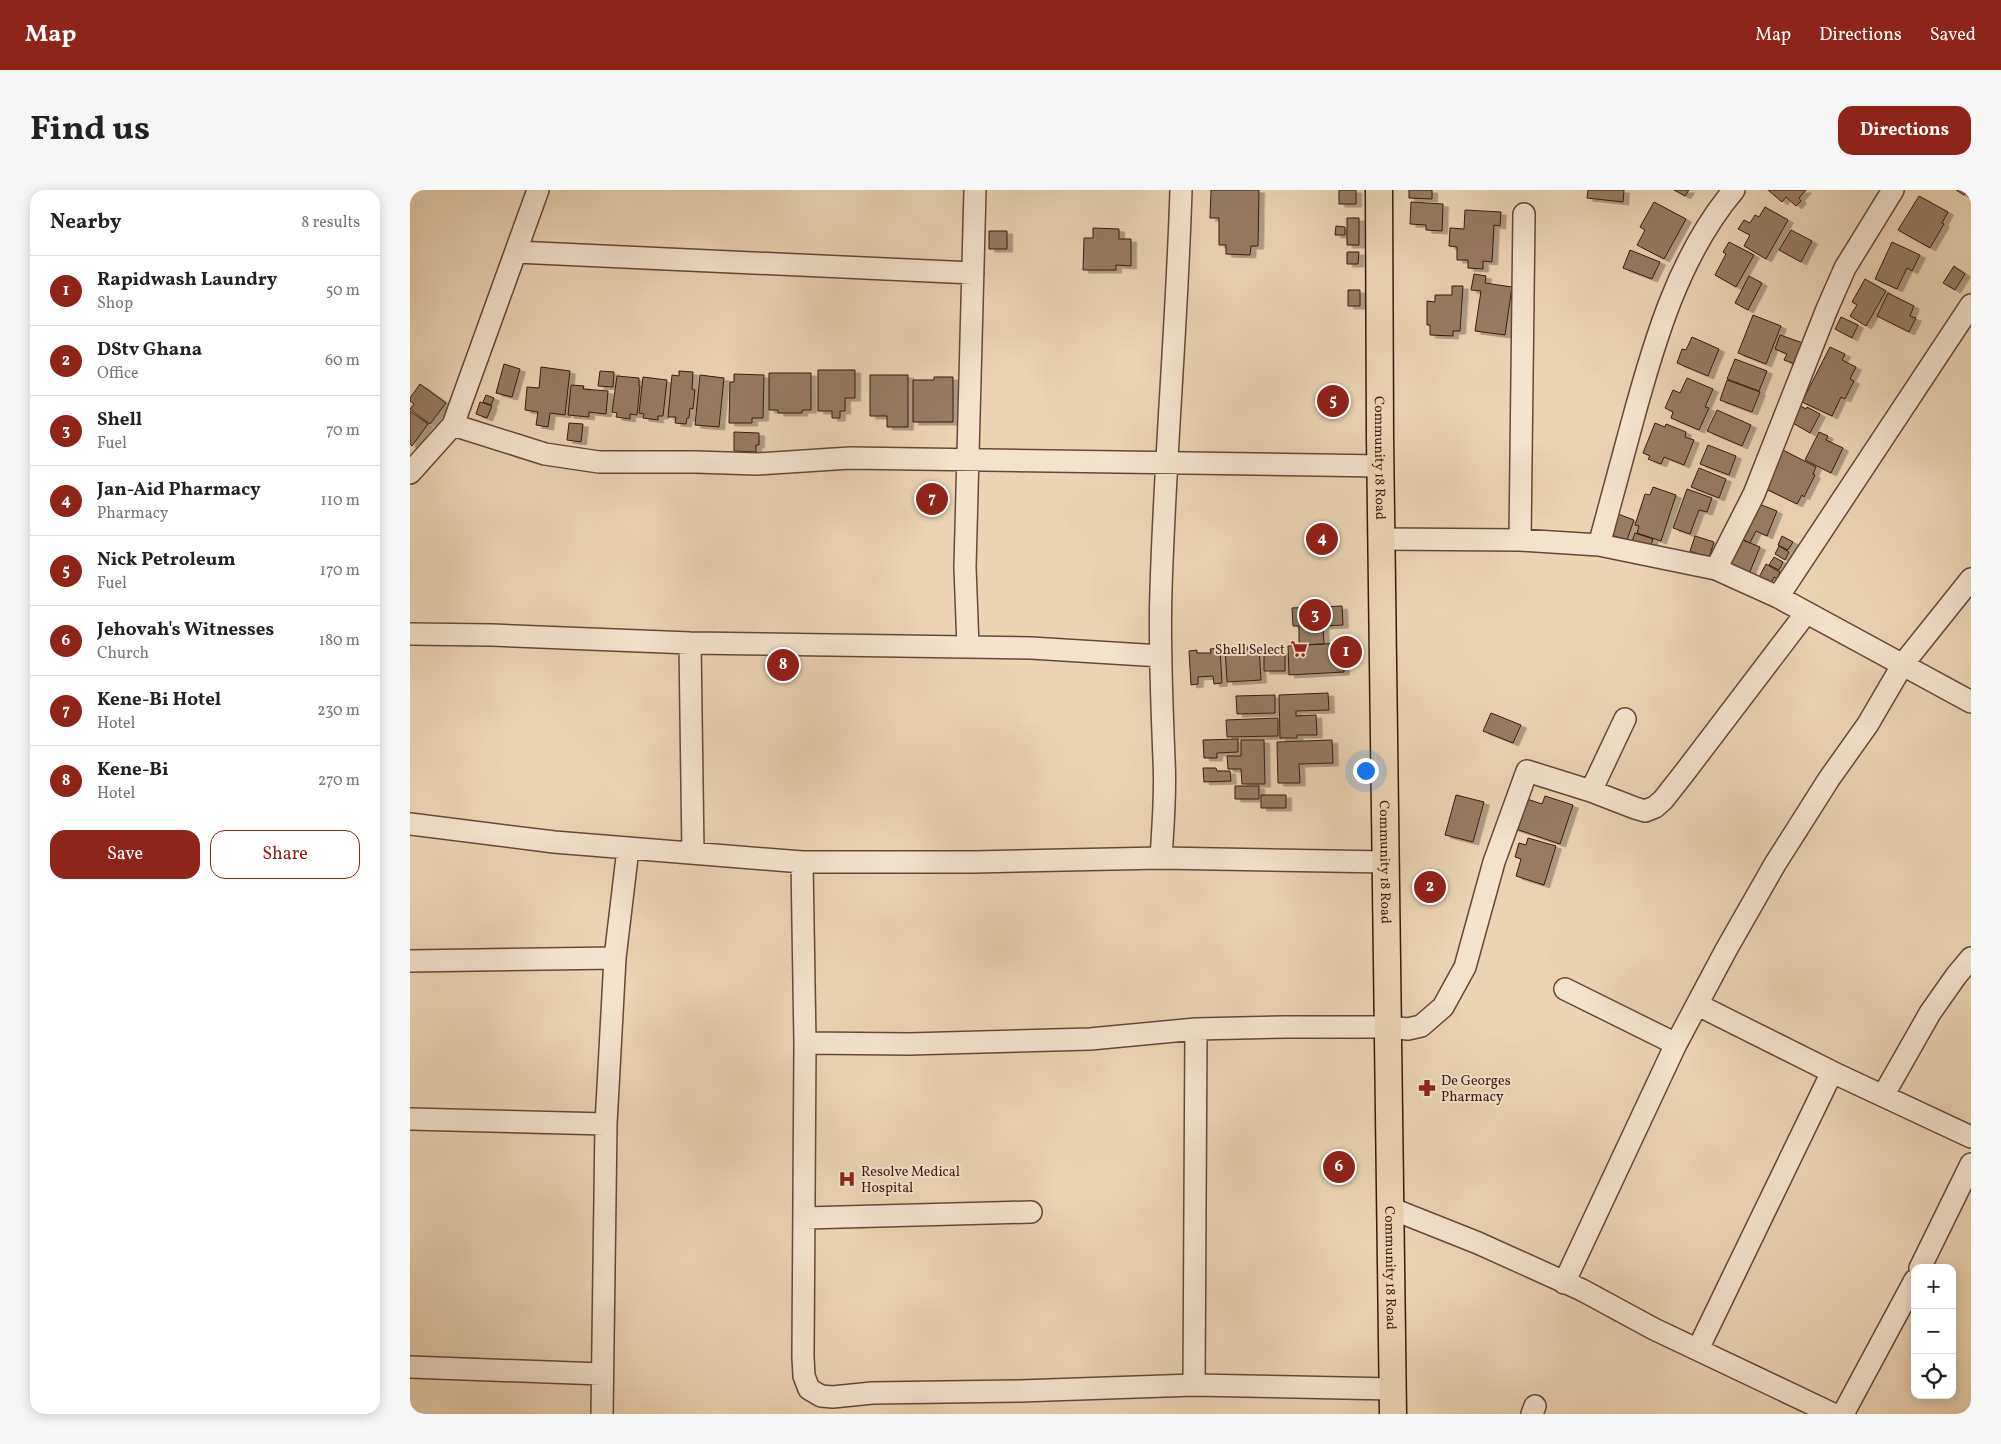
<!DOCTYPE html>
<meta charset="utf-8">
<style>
:root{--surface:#fff;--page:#f6f6f6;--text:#222;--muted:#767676;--line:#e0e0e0;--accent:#8f2418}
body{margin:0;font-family:Vollkorn,serif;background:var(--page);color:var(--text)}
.controls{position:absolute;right:15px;bottom:15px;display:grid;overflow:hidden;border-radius:10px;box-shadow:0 2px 12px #0003}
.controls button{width:45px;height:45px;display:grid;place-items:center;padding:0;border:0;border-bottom:1px solid var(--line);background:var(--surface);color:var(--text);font:25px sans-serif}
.you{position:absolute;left:955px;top:580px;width:18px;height:18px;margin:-12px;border:4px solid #fff;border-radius:50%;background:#1a73e8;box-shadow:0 0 0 8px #1a73e833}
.badge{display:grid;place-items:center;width:32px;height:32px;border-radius:50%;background:var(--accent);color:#fff;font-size:16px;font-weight:700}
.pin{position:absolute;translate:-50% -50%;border:2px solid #fff;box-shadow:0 1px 5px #0006}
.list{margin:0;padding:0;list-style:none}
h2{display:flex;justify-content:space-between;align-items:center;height:65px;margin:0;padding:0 20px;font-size:21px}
h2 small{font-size:16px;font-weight:400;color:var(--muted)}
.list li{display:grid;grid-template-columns:32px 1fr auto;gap:15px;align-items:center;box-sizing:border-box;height:70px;padding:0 20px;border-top:1px solid var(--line)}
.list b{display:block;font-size:19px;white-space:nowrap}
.list p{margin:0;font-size:16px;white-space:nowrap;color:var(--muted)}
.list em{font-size:16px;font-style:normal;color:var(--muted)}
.actions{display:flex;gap:10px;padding:15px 20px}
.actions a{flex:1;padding:11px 0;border:1px solid var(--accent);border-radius:15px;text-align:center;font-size:18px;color:var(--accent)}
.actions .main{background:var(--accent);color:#fff}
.icon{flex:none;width:28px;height:28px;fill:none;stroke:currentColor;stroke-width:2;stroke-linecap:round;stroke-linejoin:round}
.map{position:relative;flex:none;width:1561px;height:1224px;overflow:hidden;border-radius:15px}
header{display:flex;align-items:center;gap:30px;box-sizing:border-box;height:70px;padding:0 25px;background:var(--accent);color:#fff}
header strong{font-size:24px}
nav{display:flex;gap:28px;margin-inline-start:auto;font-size:18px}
.intro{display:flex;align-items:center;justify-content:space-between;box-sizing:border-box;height:120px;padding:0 30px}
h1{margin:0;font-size:35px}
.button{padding:12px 22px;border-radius:15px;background:var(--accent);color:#fff;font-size:18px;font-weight:700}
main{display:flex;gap:30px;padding:0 30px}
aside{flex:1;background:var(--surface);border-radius:15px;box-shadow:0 2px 12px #0003}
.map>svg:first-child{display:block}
.building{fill:#977b62;stroke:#3b1a0c;filter:url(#shadow)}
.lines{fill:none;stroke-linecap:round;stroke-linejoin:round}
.minor-casing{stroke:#674836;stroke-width:24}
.major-casing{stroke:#3b1a0c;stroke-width:29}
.minor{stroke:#f2e3cd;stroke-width:21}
.major{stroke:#ebd4b2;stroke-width:26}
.labels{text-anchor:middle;stroke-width:4;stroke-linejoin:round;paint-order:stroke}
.street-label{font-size:14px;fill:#3b1a0c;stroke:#f2e3cd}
.poi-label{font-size:14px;fill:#3b1a0c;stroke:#f2e3cd;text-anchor:start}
</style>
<header>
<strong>Map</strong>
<nav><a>Map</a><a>Directions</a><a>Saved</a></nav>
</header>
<div class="intro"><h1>Find us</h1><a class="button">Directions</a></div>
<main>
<aside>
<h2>Nearby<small>8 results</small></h2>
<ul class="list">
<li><span class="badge">1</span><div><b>Rapidwash Laundry</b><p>Shop</p></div><em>50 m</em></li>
<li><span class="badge">2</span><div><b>DStv Ghana</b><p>Office</p></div><em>60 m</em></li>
<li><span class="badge">3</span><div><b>Shell</b><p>Fuel</p></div><em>70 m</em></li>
<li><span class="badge">4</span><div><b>Jan-Aid Pharmacy</b><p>Pharmacy</p></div><em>110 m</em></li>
<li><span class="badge">5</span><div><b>Nick Petroleum</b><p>Fuel</p></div><em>170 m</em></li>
<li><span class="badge">6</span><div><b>Jehovah's Witnesses</b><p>Church</p></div><em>180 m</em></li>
<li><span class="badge">7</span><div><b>Kene-Bi Hotel</b><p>Hotel</p></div><em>230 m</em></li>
<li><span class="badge">8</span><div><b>Kene-Bi</b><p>Hotel</p></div><em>270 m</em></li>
</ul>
<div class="actions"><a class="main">Save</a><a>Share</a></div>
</aside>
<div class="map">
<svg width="1561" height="1224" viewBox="0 0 1561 1224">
<defs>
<filter id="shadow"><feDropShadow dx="5.5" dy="3" stdDeviation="0" flood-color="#0004"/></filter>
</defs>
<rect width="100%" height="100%" fill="#ebd4b2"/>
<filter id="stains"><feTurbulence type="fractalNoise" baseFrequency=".004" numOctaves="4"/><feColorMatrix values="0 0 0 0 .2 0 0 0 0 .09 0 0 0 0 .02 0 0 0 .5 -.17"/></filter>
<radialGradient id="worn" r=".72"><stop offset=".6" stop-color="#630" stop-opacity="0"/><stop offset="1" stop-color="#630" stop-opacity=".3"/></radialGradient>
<path class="building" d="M801,0h48l-1,56h-7l-1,9 -24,-1v-9h-7v-27h-9z
M929,0h17v14h-17z
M999,0h23v9l-23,-1z
M1178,0h36l-1,12 -36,-4z
M1264,0h15l-4,6z
M1358,0h38l-7,8 2,3 -5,5 -10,-9 -4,5z
M1546,0h12l-4,5z
M1509,6l29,16 -6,11 2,1 -14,24 -32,-18z
M1001,12l32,2 -1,27 -16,-1v-5l-16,-1z
M1244,12l32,17 -22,40 -27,-14 8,-15 -5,-3z
M1355,17l23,13 -22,39 -22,-13 6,-11 -12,-6 6,-9 6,3 5,-8 4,2z
M1055,20l36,2 -1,14 -6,-1 -2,37 -9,-1v8l-15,-1v-8h-11v-13l-8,-1 1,-18 14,1z
M937,28h12v27h-12z
M926,36l9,1v8h-10z
M683,38l26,1v10h12v27l-15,-1v5h-33l1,-32h9z
M1381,40l21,11 -11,21 -22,-12z
M579,41h18v18h-18z
M1319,52l25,13 -18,32 -21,-12 11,-21 -3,-2z
M1482,52l28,13 -8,16 -5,-3 -10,21 -22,-10z
M1220,60l30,12 -8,17 -29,-11z
M937,62h12l-1,12h-11z
M1544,76l11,8 -10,16 -12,-7z
M1064,84l12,2 -1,7 27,4 -7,48 -30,-4 6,-40 -10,-1z
M1339,86l13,7 -14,27 -13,-7z
M1455,89l21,12 -20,35 -16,-10 7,-11 -5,-3z
M1042,96h11l-3,45h-7v5l-23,-1v-10h-3v-24l8,1v-7h17z
M938,100h12v16h-12z
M1478,103l26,13 -4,10 6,2 -7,14 -32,-16z
M1343,125l28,11 -15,38 -28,-11z
M1431,127l17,8 -6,13 -17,-9z
M1370,145l23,8 -8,21 -11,-4 3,-6 -12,-5z
M1282,147l27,12 -11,27 -31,-13 5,-14 4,1z
M1420,157l15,7 -3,6 14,7 -6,12 4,2 -9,18 -4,-2 -9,19 -30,-14z
M1325,169l32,12 -8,20 -32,-12z
M94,174l16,5 -8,28 -16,-4z
M131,177l29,4 -5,44 -15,-2 -2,14 -12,-2 2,-13 -13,-2 2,-23 12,1z
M408,180h37v28h-10v13h-5v7h-8v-7h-14z
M190,181l14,1 -1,15 -15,-1z
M269,181l14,1 -1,17 3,1 -2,19 -3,-1 -1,10h-2l-1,6 -11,-1 1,-6h-8l4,-42 7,1z
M359,183h42v37h-9v3h-24v-3h-9z
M324,184l30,1 -1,43h-11v5h-23l1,-41h4z
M290,185l24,3 -5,49 -24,-2z
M460,185h38v52h-21v-11h-17z
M207,186l22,2v8h1l-3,29 -7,-1v5l-14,-2 1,-4 -5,-1z
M233,187l24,3 -4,36h-5v4l-15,-2 1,-4 -5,-1z
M524,187h19v45h-40v-42h21z
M1277,188l26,11 -8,18 4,1 -10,22 -28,-12 2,-6 -8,-4 8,-18 7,3z
M1317,190l33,12 -8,20 -32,-12z
M10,194l26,19 -16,21 -20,-15 4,-5 -4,-3v-3z
M161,195l13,1 -1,3 25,2 -2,23 -17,-2v5l-21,-2z
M76,205l8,3 -3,7 -8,-3z
M70,212l12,4 -5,12 -11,-4z
M1385,213l11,6 1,-2 13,7 -10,19 -24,-14z
M1307,220l34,15 -9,21 -35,-15z
M0,221l18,13 -16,22 -2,-2z
M159,233l14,1 -2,18 -14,-2z
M1245,233l10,4 1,-3 20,8 -1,5 9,3 -10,25 -20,-8 -3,7 -13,-5 2,-3 -7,-3z
M324,242l25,1v12h-3v7l-22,-1z
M1409,242l9,4 -2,4 17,8 -12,25 -26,-13z
M1298,255l28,11 -7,19 -29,-11z
M1371,259l35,18 -3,7 2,1 -11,22 -2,-2 -5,9 -35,-17z
M1289,278l27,11 -7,19 -28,-11z
M1243,297l23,8 -15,46 -24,-8 2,-7 -4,-1 10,-31 5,1z
M1277,299l25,9 -5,14 -8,-2 -9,24 -17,-6z
M1344,312l23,9 -10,25 -11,-5 -6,12 -11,-5z
M1208,324l16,6 -7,20 -16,-5z
M1225,343l18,6 -4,12 -18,-7z
M1285,346l19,6 -5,16 -19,-7z
M1372,346l11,6 -5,8 -10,-5z
M1328,348l22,9 -11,27 -19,-8z
M1369,356l10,6 -4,8 -10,-6z
M1364,367l9,5 -4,8 -10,-5z
M1356,374l14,8 -3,7 -3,-2 -4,8 -12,-6z
M932,416l1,19 -20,1 1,18 -25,1v-19h-6l-1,-18z
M932,453l2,29 -55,3 -1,-29z
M849,456l2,34 -34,2 -2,-34 10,-1v4l12,-1v-3z
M810,458l2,35 -8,1 -1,-8 -15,1v7l-7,1 -2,-34 8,-1v3h14l-1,-4z
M854,461h21v20h-21z
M918,503l1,17 -33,1v5l20,-1 1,20h-20v3h-17l-1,-43z
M865,505v18l-38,1 -1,-18z
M1081,523l30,12 -8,18 -30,-12z
M868,528v18l-51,1 -1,-17z
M828,549v13l-21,1v5h-13l-1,-18z
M831,550h23l1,44h-23l-1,-15h-13l-1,-13h14z
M922,550l1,23 -34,1 1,19h-22l-1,-41z
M793,578h13l1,3h13l1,10 -27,1z
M825,596h24v13h-24z
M851,605h25v13h-25z
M1046,605l28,7 -11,40 -28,-7z
M1135,606l28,9 -13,39 -47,-16 11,-30 18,6z
M1118,648l28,8 -12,39 -28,-9 5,-17 -6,-2 4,-14 7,2z"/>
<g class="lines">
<g class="minor-casing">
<path id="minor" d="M106,62l457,21
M43,235l92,29 54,8h96l62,2 93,-6 530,8
M0,283l43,-48 85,-235
M971,349l139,1 79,5 117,24 62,28 193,105
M1110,350l4,-326
M1189,355c11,-41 22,-81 33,-122 22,-81 47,-168 102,-233
M1306,379l38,-75 73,-185 18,-41 48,-78
M1368,407l193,-292
M0,444l82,1 198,8 341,5 130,8
M280,453l3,210
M558,457l-3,-80 10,-377
M1181,601l34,-72
M0,634l144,18 248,20h173l186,-4 226,4
M751,668c2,-33 5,-66 3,-98 -2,-57 -5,-113 -3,-170 4,-134 16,-267 20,-400
M392,672l3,181 -2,314 1,19 5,13 12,7 12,1 39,-4 148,-2 174,-6 199,4
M0,771l205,-3
M1155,799l111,55
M1288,815l134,67 139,65
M395,853l104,1 181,-5 106,-10 89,-2h103l20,2 13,-3 22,-19 22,-40 29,-105 33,-91 64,20 44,17 10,3 10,-4 8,-7 22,-28 121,-159
M1474,904l46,-81 26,-37 15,-18
M0,929l196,5
M980,1018l88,35 104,47 72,39 179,85
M395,1028l226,-6
M1510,1078l51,-104
M1154,1093l112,-239 50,-94 49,-86 54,-85 39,-55 35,-60 68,-85
M1288,1159l134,-277
M0,1177l192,7
M784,1195l2,-356
M192,1224l4,-290 9,-166 13,-109
M1122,1224l3,-8
M1433,1224l72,-134"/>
</g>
<g class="major-casing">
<g id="major">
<path id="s1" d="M969,0l1,247 13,977"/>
</g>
</g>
<use href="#minor" class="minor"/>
<use href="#major" class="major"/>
</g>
<defs>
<g id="supermarket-bare" transform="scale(1.35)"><path d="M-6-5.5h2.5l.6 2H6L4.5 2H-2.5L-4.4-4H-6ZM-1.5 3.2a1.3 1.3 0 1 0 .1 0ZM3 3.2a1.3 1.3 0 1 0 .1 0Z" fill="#8f2418" stroke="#f2e3cd" stroke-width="2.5" paint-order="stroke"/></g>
<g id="pharmacy-bare" transform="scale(1.35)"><path d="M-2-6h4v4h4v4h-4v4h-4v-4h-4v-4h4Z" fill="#8f2418" stroke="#f2e3cd" stroke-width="2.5" paint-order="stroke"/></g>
<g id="hospital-bare" transform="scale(1.35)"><path d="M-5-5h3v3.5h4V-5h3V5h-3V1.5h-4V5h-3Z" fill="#8f2418" stroke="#f2e3cd" stroke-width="2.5" paint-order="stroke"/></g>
</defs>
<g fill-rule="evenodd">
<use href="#supermarket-bare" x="889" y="459"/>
<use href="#pharmacy-bare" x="1017" y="898"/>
<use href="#hospital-bare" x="437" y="989"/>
</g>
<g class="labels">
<g class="street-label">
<text dy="5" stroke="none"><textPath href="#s1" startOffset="268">Community 18 Road</textPath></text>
<text dy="5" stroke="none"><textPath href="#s1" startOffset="672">Community 18 Road</textPath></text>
<text dy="5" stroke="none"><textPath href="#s1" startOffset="1078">Community 18 Road</textPath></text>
</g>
<g class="poi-label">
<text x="875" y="464" text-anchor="end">Shell Select</text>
<text x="1031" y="895">De Georges<tspan x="1031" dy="16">Pharmacy</tspan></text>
<text x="451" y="986">Resolve Medical<tspan x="451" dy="16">Hospital</tspan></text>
</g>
</g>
<rect width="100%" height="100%" filter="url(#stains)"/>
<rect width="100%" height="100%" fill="url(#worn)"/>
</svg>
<div class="controls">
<button>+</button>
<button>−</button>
<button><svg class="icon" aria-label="locate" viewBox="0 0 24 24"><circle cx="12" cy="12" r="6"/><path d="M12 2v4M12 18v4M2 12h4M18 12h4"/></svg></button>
</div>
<div class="you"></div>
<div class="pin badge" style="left:936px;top:462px">1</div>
<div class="pin badge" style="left:1020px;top:697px">2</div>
<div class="pin badge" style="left:905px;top:425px">3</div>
<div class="pin badge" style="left:912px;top:349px">4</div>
<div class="pin badge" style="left:923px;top:211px">5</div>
<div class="pin badge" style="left:929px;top:977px">6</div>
<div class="pin badge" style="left:522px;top:309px">7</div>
<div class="pin badge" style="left:373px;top:475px">8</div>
</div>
</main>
